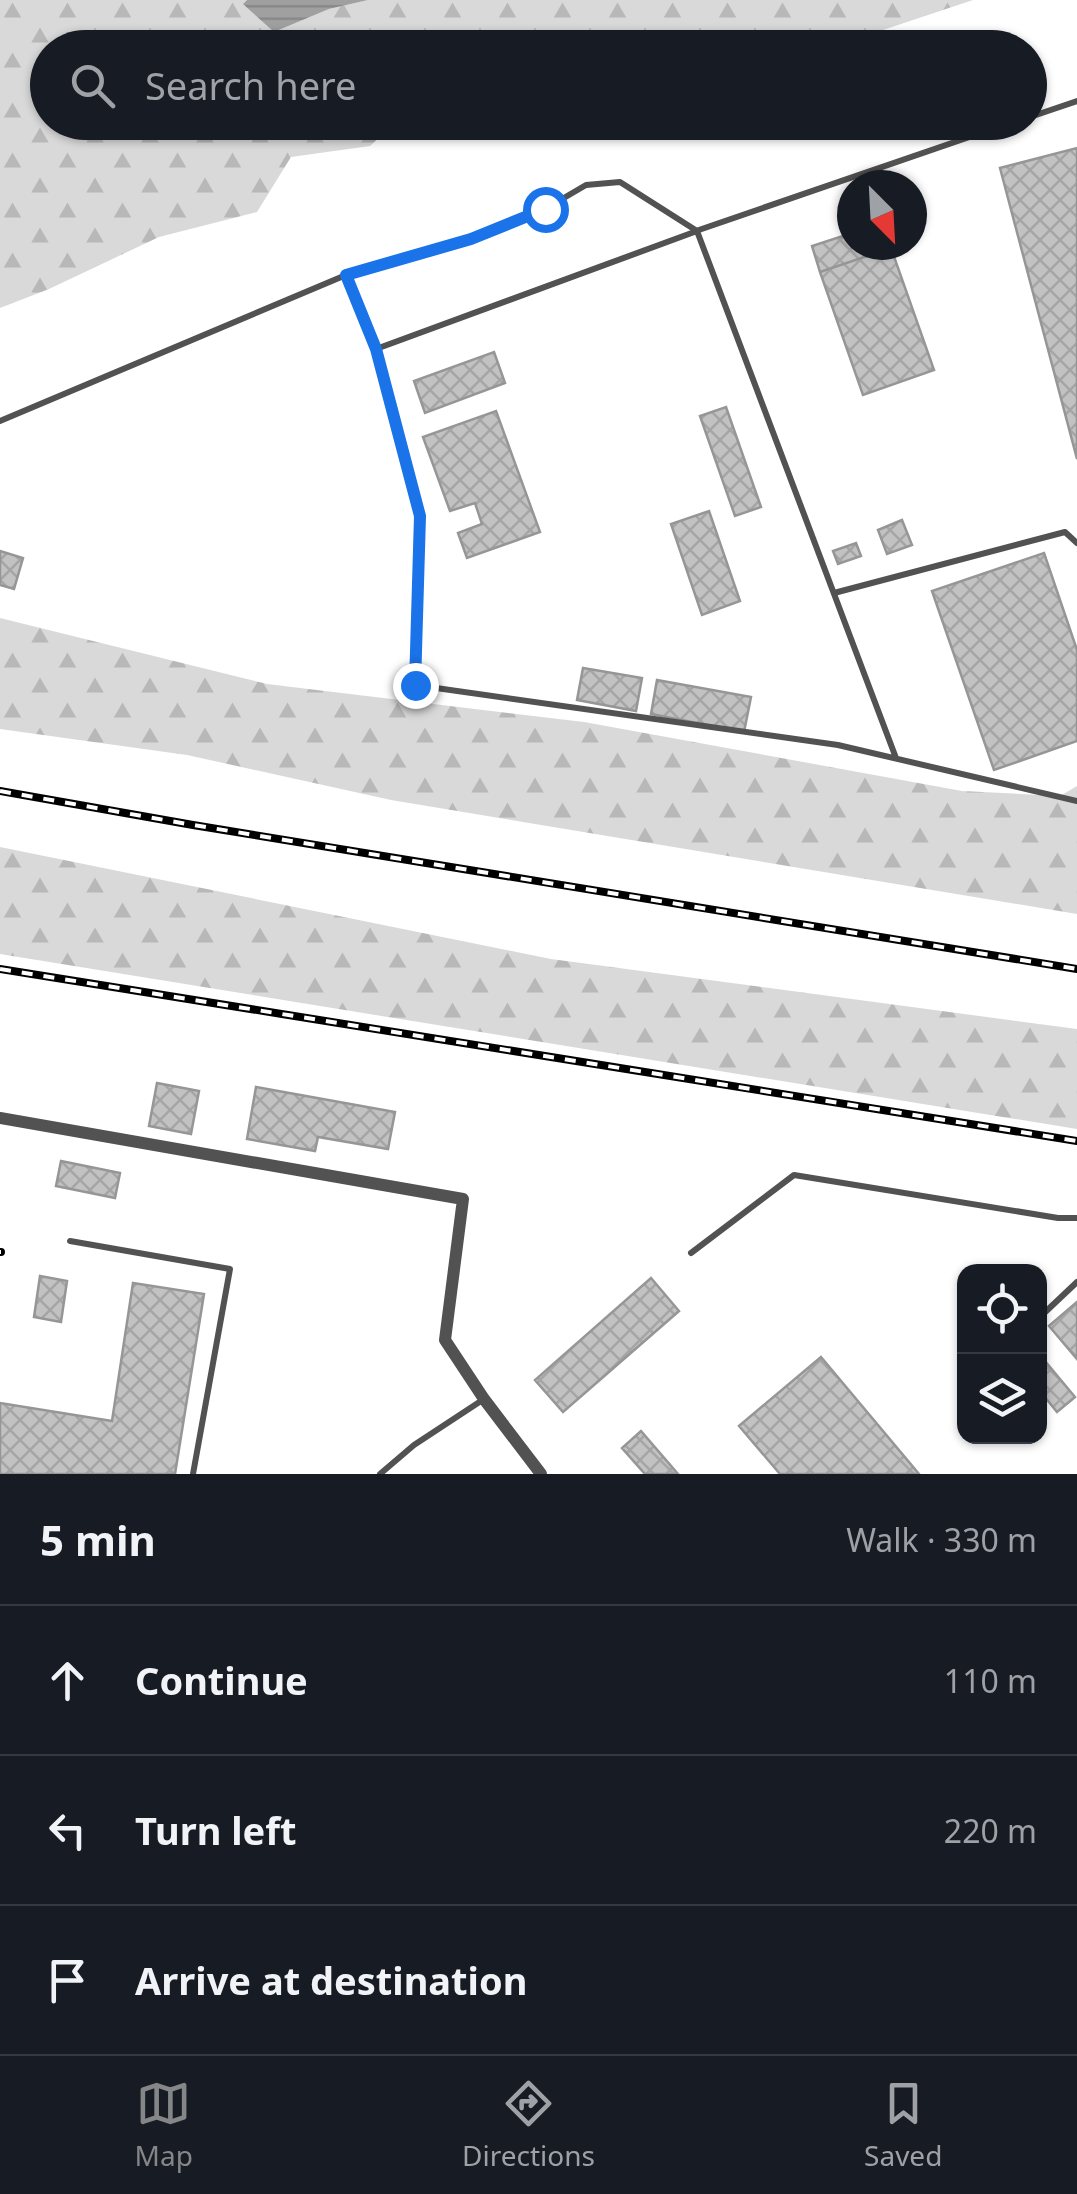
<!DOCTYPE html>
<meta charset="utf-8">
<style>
:root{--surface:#171b24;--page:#242831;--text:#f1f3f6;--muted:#9ea1a6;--line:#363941;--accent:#858687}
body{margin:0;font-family:"Noto Sans",sans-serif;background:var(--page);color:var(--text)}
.controls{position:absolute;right:30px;bottom:30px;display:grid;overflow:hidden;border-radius:20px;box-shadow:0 2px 8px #0004}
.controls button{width:90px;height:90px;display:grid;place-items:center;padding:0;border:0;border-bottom:2px solid var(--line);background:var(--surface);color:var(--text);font:50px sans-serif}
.compass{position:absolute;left:837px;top:170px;width:90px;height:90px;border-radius:50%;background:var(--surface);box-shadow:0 2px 8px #0004;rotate:156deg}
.stop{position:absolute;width:30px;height:30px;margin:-22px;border:8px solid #1a73e8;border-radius:50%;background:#fff}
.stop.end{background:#1a73e8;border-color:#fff;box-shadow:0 2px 10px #0008}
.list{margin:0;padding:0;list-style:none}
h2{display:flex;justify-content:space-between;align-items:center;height:130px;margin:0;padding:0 40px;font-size:42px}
h2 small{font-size:32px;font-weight:400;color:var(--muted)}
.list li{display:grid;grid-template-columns:65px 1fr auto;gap:30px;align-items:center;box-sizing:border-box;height:150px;padding:0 40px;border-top:2px solid var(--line)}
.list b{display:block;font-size:38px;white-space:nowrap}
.list em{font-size:32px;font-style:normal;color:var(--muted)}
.icon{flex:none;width:55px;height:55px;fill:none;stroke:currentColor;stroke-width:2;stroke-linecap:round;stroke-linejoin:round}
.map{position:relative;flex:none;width:1077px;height:1474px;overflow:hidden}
.search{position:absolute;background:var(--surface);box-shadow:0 2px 8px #0004;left:30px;right:30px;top:30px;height:110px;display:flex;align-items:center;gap:25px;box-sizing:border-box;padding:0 35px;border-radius:55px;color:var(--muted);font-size:38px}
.sheet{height:580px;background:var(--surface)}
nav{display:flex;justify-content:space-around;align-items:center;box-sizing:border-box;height:140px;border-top:2px solid var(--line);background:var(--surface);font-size:28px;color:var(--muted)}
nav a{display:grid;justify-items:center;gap:5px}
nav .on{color:var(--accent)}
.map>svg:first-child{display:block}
.forest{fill:url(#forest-firs)}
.water{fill:url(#water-rules)}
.building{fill:url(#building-cross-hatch);stroke:#969696;stroke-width:2.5}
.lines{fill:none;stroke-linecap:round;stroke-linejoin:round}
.lane{stroke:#525252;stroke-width:6}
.street{stroke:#525252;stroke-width:12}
.rail-casing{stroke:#000;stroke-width:8}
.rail{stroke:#fff;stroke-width:4;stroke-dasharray:11;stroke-linecap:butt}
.route{stroke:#1a73e8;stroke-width:12}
</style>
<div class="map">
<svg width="1077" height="1474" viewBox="0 0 1077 1474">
<defs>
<pattern id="forest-firs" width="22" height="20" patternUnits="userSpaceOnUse" patternTransform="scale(2.5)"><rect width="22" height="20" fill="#d9d9d9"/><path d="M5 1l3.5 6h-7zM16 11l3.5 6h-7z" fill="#b8b8b8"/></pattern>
<pattern id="water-rules" width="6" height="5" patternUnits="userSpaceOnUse" patternTransform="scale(2.5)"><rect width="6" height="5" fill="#a0a0a0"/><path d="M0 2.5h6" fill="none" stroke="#888"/></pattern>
<pattern id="building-cross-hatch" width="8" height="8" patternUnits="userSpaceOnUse" patternTransform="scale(2.5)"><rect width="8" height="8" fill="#c2c2c2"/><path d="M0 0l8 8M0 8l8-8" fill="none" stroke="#a5a5a5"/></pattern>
</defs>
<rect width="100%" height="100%" fill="#fff"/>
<path class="forest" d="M0,0h247l-3,3 30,29 55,-23 39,-9h605l-144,48h-781v74l347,1 -25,23 -79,11 -34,55 -98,25 -110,52 -49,19z
M0,618l267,66 317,38 378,69 98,5 17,-10v128l-686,-114 -204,-45 -187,-26z
M0,847l551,112 526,70v100l-1077,-175z"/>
<path class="water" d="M247,0h121l-39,9 -55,23 -31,-28z"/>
<path class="building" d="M1077,148v311l-77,-291z
M852,233v12h38l1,3 -71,24 -8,-26z
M891,248l43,122 -71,25 -43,-123z
M494,352l11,31 -80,30 -11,-32z
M726,407l35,100 -26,9 -35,-100z
M496,411l44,121 -73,26 -9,-25 24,-9 -7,-21 -25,8 -27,-74z
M709,511l31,90 -38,14 -31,-91z
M902,520l10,25 -25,9 -9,-24z
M856,543l5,13 -23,8 -5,-13z
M0,551l23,7 -9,31 -14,-4z
M1044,553l33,97v91l-83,29 -62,-179z
M583,668l59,10 -6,33 -59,-11z
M657,680l94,17 -7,35 -93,-18z
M157,1083l42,8 -8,43 -42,-8z
M256,1087l139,25 -7,37 -70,-12 -3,14 -68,-12z
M61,1161l59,12 -5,25 -59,-12z
M40,1276l27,5 -6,41 -27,-5z
M651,1278l28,33 -116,101 -28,-32z
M133,1283l71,11 -29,180h-175v-71l112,18z
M1077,1302v57l-28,-33z
M1040,1355l35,42 -18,15 -17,-21z
M821,1357l98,117h-139l-41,-48z
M641,1431l37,43h-33l-23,-26z"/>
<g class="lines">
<path class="lane" d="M1030,117l47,-16
M697,231l-321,118 44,167 -5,169 423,60 239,56
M693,232l320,-110
M346,275l125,-36 74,-30 41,-24 34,-3 77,49 199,527
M0,421l346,-146 30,74
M834,593l231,-61 12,11
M70,1241l160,28 -37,205
M691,1253l103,-78 264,43h19
M1040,1317l37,-35
M380,1474l34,-29 70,-46"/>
<path class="street" d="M0,1118l463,81 -18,141 39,59 57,75"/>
<g class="rail-casing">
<path id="rail" d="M0,791l193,34 884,144
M0,969l1077,172
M0,1252h1"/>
</g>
<use href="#rail" class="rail"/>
</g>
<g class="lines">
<path class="route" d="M415,685l5,-169 -44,-167 -30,-74 125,-36 74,-30"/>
</g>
</svg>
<div class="controls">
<button><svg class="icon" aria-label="locate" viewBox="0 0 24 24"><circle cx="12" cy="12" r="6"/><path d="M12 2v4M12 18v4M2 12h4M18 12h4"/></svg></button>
<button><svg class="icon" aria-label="layers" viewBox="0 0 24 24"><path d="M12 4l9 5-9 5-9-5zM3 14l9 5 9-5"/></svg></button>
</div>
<svg class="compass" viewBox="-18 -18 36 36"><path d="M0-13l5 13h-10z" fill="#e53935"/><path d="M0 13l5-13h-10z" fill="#9ea1a6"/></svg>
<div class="stop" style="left:545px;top:209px"></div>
<div class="stop end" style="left:415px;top:685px"></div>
<div class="search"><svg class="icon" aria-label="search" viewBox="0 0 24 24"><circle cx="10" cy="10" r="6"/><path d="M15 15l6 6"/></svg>Search here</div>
</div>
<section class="sheet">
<h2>5 min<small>Walk · 330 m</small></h2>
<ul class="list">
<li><svg class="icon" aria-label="ahead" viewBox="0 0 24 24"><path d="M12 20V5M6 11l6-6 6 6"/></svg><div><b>Continue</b></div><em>110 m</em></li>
<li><svg class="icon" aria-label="left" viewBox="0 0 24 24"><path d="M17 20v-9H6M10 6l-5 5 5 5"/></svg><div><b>Turn left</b></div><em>220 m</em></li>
<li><svg class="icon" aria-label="arrive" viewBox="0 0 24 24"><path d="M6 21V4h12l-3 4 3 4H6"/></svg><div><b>Arrive at destination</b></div></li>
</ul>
</section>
<nav>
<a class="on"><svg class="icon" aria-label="map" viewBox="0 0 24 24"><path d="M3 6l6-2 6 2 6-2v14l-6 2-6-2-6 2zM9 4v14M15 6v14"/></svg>Map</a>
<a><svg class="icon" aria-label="directions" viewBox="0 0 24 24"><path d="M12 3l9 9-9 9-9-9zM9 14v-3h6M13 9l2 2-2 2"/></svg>Directions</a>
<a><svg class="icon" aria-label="saved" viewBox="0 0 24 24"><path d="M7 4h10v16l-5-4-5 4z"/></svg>Saved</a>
</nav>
